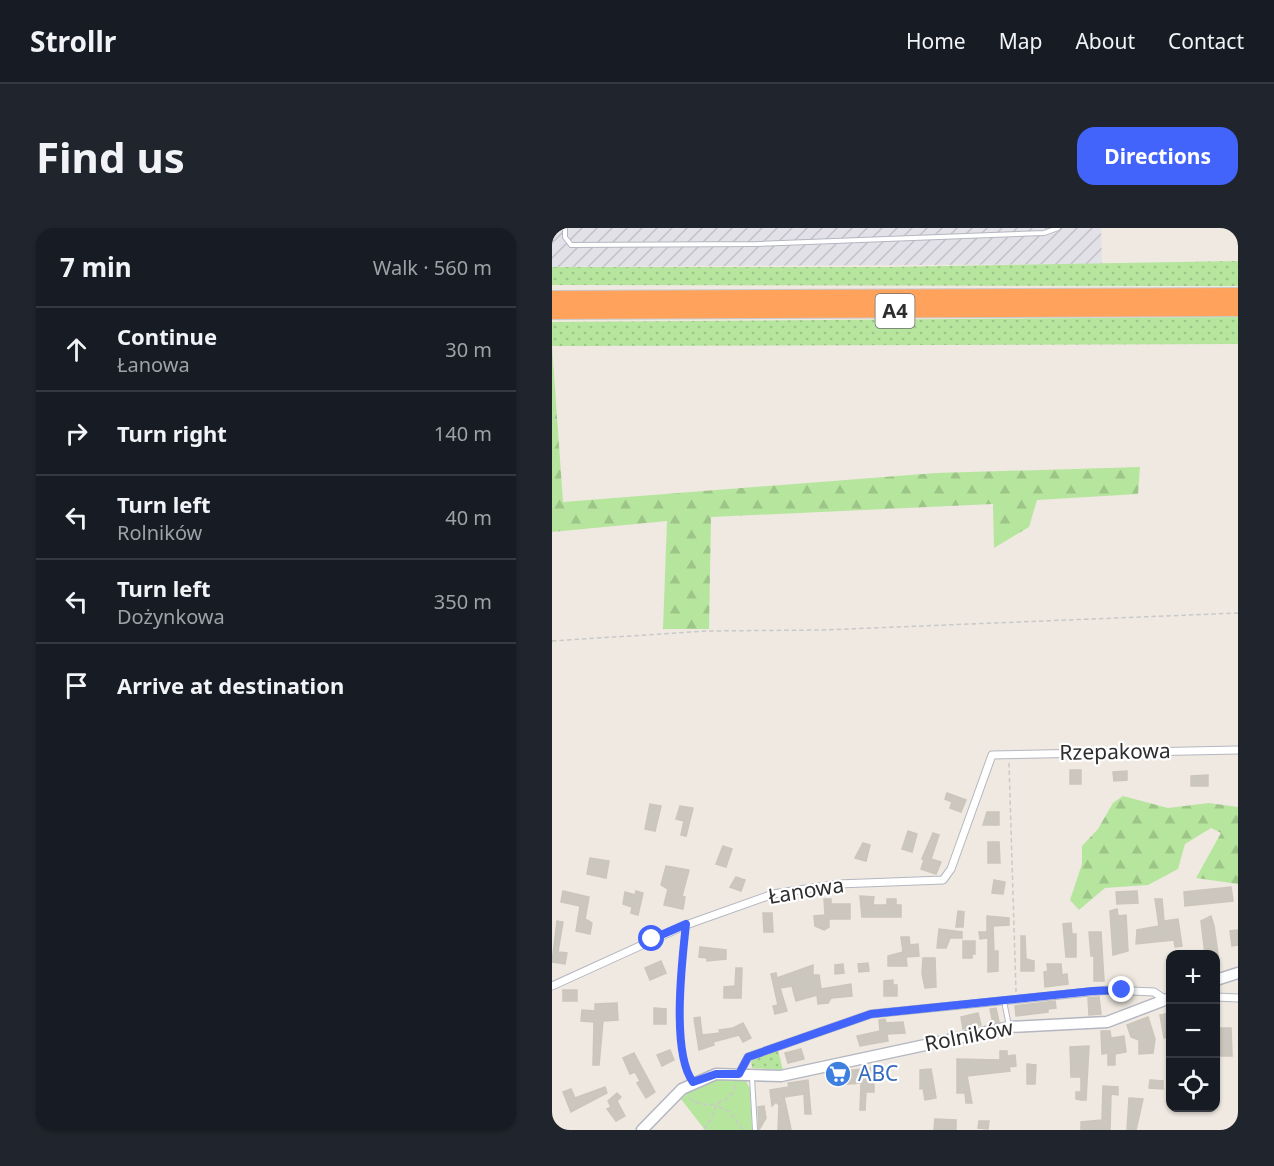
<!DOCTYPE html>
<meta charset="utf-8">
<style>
:root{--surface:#171b24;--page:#20242c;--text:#f1f3f6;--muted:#9ea1a6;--line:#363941;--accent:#4264fb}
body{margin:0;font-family:"Noto Sans",sans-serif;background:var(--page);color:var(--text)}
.controls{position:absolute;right:18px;bottom:18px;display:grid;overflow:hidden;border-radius:12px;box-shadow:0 2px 4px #0004}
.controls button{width:54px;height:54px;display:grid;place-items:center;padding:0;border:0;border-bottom:2px solid var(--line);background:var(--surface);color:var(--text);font:30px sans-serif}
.stop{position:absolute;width:18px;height:18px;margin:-14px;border:4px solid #4264fb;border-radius:50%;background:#fff}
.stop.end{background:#4264fb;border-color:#fff;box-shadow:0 2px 6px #0008}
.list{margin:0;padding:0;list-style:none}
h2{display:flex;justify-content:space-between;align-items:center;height:78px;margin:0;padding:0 24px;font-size:26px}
h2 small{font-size:20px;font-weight:400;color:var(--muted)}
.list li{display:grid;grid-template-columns:39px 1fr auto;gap:18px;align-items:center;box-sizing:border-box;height:84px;padding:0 24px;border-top:2px solid var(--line)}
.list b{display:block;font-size:22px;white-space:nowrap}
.list p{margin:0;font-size:20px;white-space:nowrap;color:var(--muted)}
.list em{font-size:20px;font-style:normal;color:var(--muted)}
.icon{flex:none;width:33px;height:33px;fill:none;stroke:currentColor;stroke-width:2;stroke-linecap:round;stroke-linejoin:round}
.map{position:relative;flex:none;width:686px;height:902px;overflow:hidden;border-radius:18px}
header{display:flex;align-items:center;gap:36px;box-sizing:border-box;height:84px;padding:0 30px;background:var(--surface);border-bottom:2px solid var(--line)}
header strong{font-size:28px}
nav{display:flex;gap:33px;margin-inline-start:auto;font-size:21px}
.intro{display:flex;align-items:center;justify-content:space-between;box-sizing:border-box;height:144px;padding:0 36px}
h1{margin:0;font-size:42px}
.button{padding:15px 27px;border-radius:18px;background:var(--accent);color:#fff;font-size:21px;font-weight:700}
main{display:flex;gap:36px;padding:0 36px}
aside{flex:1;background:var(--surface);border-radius:18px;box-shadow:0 2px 4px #0004}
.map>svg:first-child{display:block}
.industrial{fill:url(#industrial-furrows)}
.grass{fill:url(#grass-dots)}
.forest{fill:url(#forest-firs)}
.park{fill:#b6e59e}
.building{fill:#cbc7bf;stroke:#cbc5ba;stroke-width:1.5}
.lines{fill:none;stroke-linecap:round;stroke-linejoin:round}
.lane-casing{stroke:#b4b7c1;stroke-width:6}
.street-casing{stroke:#b4b7c1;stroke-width:9}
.secondary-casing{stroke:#b4b7c1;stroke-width:13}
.highway-casing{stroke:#c9c9c9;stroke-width:16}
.path{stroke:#c9c9c9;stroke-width:1.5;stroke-dasharray:4.5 3;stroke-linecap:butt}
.lane{stroke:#fff;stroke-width:4}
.street{stroke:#fff;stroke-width:7}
.secondary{stroke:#fff;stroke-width:10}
.highway{stroke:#ffa35c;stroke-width:14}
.route{stroke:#4264fb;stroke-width:8}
.labels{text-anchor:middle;stroke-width:4.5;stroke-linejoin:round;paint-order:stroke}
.shield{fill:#fff;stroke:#6d6d6d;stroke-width:1.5}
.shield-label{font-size:20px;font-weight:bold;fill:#2e2e2e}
.street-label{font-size:21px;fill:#2e2e2e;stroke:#fff}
.shop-label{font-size:21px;fill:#366cbe;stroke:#fff;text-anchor:start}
</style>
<header>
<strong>Strollr</strong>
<nav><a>Home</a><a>Map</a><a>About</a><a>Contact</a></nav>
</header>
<div class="intro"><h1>Find us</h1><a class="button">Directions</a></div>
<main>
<aside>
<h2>7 min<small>Walk · 560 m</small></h2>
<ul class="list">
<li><svg class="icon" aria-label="ahead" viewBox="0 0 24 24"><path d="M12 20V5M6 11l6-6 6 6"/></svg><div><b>Continue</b><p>Łanowa</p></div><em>30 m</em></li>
<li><svg class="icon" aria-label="right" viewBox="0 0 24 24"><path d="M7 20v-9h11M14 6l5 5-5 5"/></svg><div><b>Turn right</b></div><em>140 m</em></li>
<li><svg class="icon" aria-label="left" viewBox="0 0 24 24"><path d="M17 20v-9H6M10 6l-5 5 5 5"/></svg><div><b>Turn left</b><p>Rolników</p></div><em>40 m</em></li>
<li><svg class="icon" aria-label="left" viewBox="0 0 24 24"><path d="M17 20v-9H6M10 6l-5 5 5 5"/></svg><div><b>Turn left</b><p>Dożynkowa</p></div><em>350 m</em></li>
<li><svg class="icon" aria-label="arrive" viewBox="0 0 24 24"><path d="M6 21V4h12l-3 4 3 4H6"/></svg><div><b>Arrive at destination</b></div></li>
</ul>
</aside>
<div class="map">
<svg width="686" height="902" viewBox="0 0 686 902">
<defs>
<pattern id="industrial-furrows" width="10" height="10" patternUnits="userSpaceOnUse" patternTransform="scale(1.5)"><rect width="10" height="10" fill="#e3e1e8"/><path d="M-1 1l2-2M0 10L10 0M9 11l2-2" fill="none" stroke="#c3c1c7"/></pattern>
<pattern id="grass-dots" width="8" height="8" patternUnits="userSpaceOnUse" patternTransform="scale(1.5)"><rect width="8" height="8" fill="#b6e59e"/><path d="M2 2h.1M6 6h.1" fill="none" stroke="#9dc588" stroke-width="1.8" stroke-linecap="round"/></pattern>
<pattern id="forest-firs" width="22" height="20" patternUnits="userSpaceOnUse" patternTransform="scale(1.5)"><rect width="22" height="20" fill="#b6e59e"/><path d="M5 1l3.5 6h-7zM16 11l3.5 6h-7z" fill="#9dc588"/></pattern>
</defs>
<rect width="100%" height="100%" fill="#efe9e1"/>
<path class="industrial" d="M0,0h549l1,36 -550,3z"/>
<path class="grass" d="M686,33v25l-686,-1v-18h337z
M686,89v27l-686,2v-24z
M226,822l5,20 -31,-2 -1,-7z"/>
<path class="forest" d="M0,118l11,156 373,-29 204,-6 -2,27 -101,6 -8,27 -35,21 -1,-44 -282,13 -2,112h-46l4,-108 -115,11z
M571,568l45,12 41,-5 29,4v77l-42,-6 25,-45 -10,-5 -26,16 -7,25 -30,16 -43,3 -26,22 -9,-10 12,-36v-18l16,-17 15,-26z"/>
<path class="park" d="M161,851h32l5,10 2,41h-47l-24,-31 14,-12z"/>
<path class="building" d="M518,542h11v14h-11z
M575,543v9l-13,1 -1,-9z
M656,547v11h-17v-10z
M395,565l19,7 -5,12 -11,-4 2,-6 -7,-3z
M98,576l11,2 -6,25 -10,-2z
M128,578l13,2 -7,28 -5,-1 3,-14 -8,-2z
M435,584h12v13h-16z
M356,603l9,3 -5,18 -10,-3z
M381,605l6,2 -8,24 10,3 -5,12 -15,-5 3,-9 -2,-1z
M436,614h11l1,21h-12z
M311,615l7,2 -4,16 -11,-3z
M171,618l9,3 -6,18 -10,-3z
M38,630l19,3 -3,17 -19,-4z
M114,638l23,4 -7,26 3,1 -2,12 -19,-4 4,-16 -7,-4z
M184,649l9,3 -4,11 -11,-4z
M442,652l11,2 -2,12 -11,-1z
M679,659l2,14 -48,5 -1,-14z
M11,663l26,6 -4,22 7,4 -2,11 -14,-3 4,-25 -19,-4z
M84,663l7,2 -5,22 -7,-2 1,-6 -9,-3 2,-12 10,3z
M585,663l1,12 -21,1 -1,-12z
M308,668l14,1 -1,8h14v-6h9v6h5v12h-39z
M272,671h7v5h19v15h-21v8l-5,3 -9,-4 -1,-10 11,-1z
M603,671h7l2,22 14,-2 4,27 -7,1 -1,-7 -38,4 1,-14 22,-4z
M565,681l1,7 8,-1 2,36 -15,4 -3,-44z
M406,683l6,1 -1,15h-7z
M211,685h9l1,19h-9z
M435,688l22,2v7l-16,1 1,25h4v20l-10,1v-34l-8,1 -1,-7h8z
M659,688l3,10 4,28h-13l-4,-33z
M5,693l6,1 -5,30 9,1 -2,11 -13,-2z
M519,695l1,11h4v23h-10l-3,-33z
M387,701l23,3v6h-12l-4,10h-9z
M686,702v15l-6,1 -2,-15z
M537,704h12l3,49h-10v-25h-3z
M469,708h4l1,23 8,2v10h-13z
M349,709h8l1,8 8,-1 1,12 -13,1 1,9h-19v-10l15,-4z
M411,713h12v13h-3v4h-9z
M148,719l26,3v9l-19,2v-3l-8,-1z
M371,730h12l1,29 -11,1 -3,-14z
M109,733l5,12 -16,7 -5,-12z
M316,735l1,8 -10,1 -1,-8z
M291,736l1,9 -9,1v-9z
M495,736h14l1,11 5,-1 1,10 -23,3 -1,-15 4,-1z
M261,737v10h6l2,14 30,-5 1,12 -21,2 -3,5 -10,1 -1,-9 -21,6 -4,-15 -12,2 7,23 -12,3 -2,-8 5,-1 -7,-31 5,-1 1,5z
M184,740h6l-1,30h-17v-11l11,-1z
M341,752v5h4v11h-13v-15z
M11,762h14v11h-14z
M547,769l2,17 -12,1 -1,-17z
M503,773l1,7 -8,1v3l-32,4 -1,-10z
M65,775l1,17 -15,1 -4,44h-6l1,-43 -13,-1 1,-11 13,1v-7z
M102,780l12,1v15h-12z
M444,780l3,14 -6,1 -3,-14z
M426,785l3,12 -18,4 -2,-12z
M618,785v24l-6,1 -4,-23z
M148,789l2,18 18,-2 -1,-3 14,-2 10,-5 8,15 -8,4 -4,-7 -26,7 1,3 -15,5 -5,-32z
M596,789l7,22 -2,14 -14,1v-14l-8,-3 -4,-12z
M333,791l1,4 17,-1 2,11 -18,1 1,7 -28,5 -3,-10 23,-5 -1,-11z
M668,800h11l1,28h-12z
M549,803h9l1,7 13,-2 2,16 -11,2v11h-7v-12l-6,1z
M537,818l-3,54h-5l-5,-1v-7h5v-15h-10l-1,-30z
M249,821l3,10 -16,4 -3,-10z
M118,822l4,10 -12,6 -5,-11z
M448,823h7v5l8,-1 1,11 -7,1 1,4 -43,5 5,27h-6l-1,-10h-8v-34l43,1z
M82,825l21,39 -9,6 -9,-15 3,-2 -5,-9 -5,2 -7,-16z
M475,836l9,1 -1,19h-8z
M328,839v11l-6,2v12h-8l-1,18h-5l1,-27 -25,2 -1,-13z
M379,841l5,29 -11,2 -2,-12 -3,1v-19z
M256,852l3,34h-6l-1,-20 -20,3 7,32 -13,1 1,-25 -3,-3 -4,4 -2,-16 19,-3 -1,-4z
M598,852l13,1v8l-14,-1z
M551,858l15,1v8l-7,-1 -1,36h-29v-8l21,-2z
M53,859l2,6 -36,19 -8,-20 8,-3 4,9z
M65,865l4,4 -4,4 8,15 -9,5 -9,-12 4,-2 -3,-6z
M577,870l14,1 -7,31h-9z
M212,878l2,12 -7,12 -1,-23z
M383,891l21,1v10h-22z
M427,893h10l-1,8 -10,-1z"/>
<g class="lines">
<g class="lane-casing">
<path id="lane" d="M13,0v9l6,8 186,-1 287,-11 14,-5
M134,697c-4,37 -15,128 7,157
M452,773l5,25
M200,849l3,53"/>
</g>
<g class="street-casing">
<path id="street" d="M0,758l134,-61 87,-31 65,-10 105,-4 8,-11 41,-114 246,-5
M664,769l22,1
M187,846l9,-17 123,-43 238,-24 45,2 12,8"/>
</g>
<g class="secondary-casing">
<path id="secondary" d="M664,752l22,-7
M90,902l40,-41 34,-15 65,2 228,-49 98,-5 63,-24"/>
</g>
<g class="highway-casing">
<path id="highway" d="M0,70l686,-3
M0,84l686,-3"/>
</g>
<path class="path" d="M0,413l155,-10 116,-1 415,-17
M457,535l7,229
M137,870c16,11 32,8 45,-6l1,-10
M152,901l8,-11 4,-13 14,7 13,18"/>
<use href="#lane" class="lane"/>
<use href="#street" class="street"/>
<use href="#secondary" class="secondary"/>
<use href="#highway" class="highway"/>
</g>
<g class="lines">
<path class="route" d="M100,711l34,-15c-4,37 -15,129 7,158l23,-8h23l9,-17 123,-43 222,-23 29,-1"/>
</g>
<defs>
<g id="supermarket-disc" transform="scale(1.35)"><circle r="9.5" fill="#3f7fe0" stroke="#fff"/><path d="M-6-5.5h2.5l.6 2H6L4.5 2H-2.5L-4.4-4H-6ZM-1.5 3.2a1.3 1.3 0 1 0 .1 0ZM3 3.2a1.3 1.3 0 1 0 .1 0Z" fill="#fff"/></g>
</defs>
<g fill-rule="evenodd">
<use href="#supermarket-disc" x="286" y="846"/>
</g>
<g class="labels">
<rect class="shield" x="323.5" y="66" width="39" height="34" rx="4.5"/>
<g class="shield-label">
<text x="343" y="90">A4</text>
</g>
<g class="street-label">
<text transform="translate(563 524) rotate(-1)" y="7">Rzepakowa</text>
<text transform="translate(254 663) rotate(-9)" y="7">Łanowa</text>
<text transform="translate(417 808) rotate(-11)" y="7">Rolników</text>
</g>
<g class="shop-label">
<text x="306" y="853">ABC</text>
</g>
</g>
</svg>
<div class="controls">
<button>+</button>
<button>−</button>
<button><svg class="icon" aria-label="locate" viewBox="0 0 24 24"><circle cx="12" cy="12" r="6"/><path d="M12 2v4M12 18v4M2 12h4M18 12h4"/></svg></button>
</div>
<div class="stop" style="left:100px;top:711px"></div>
<div class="stop end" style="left:570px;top:762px"></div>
</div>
</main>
